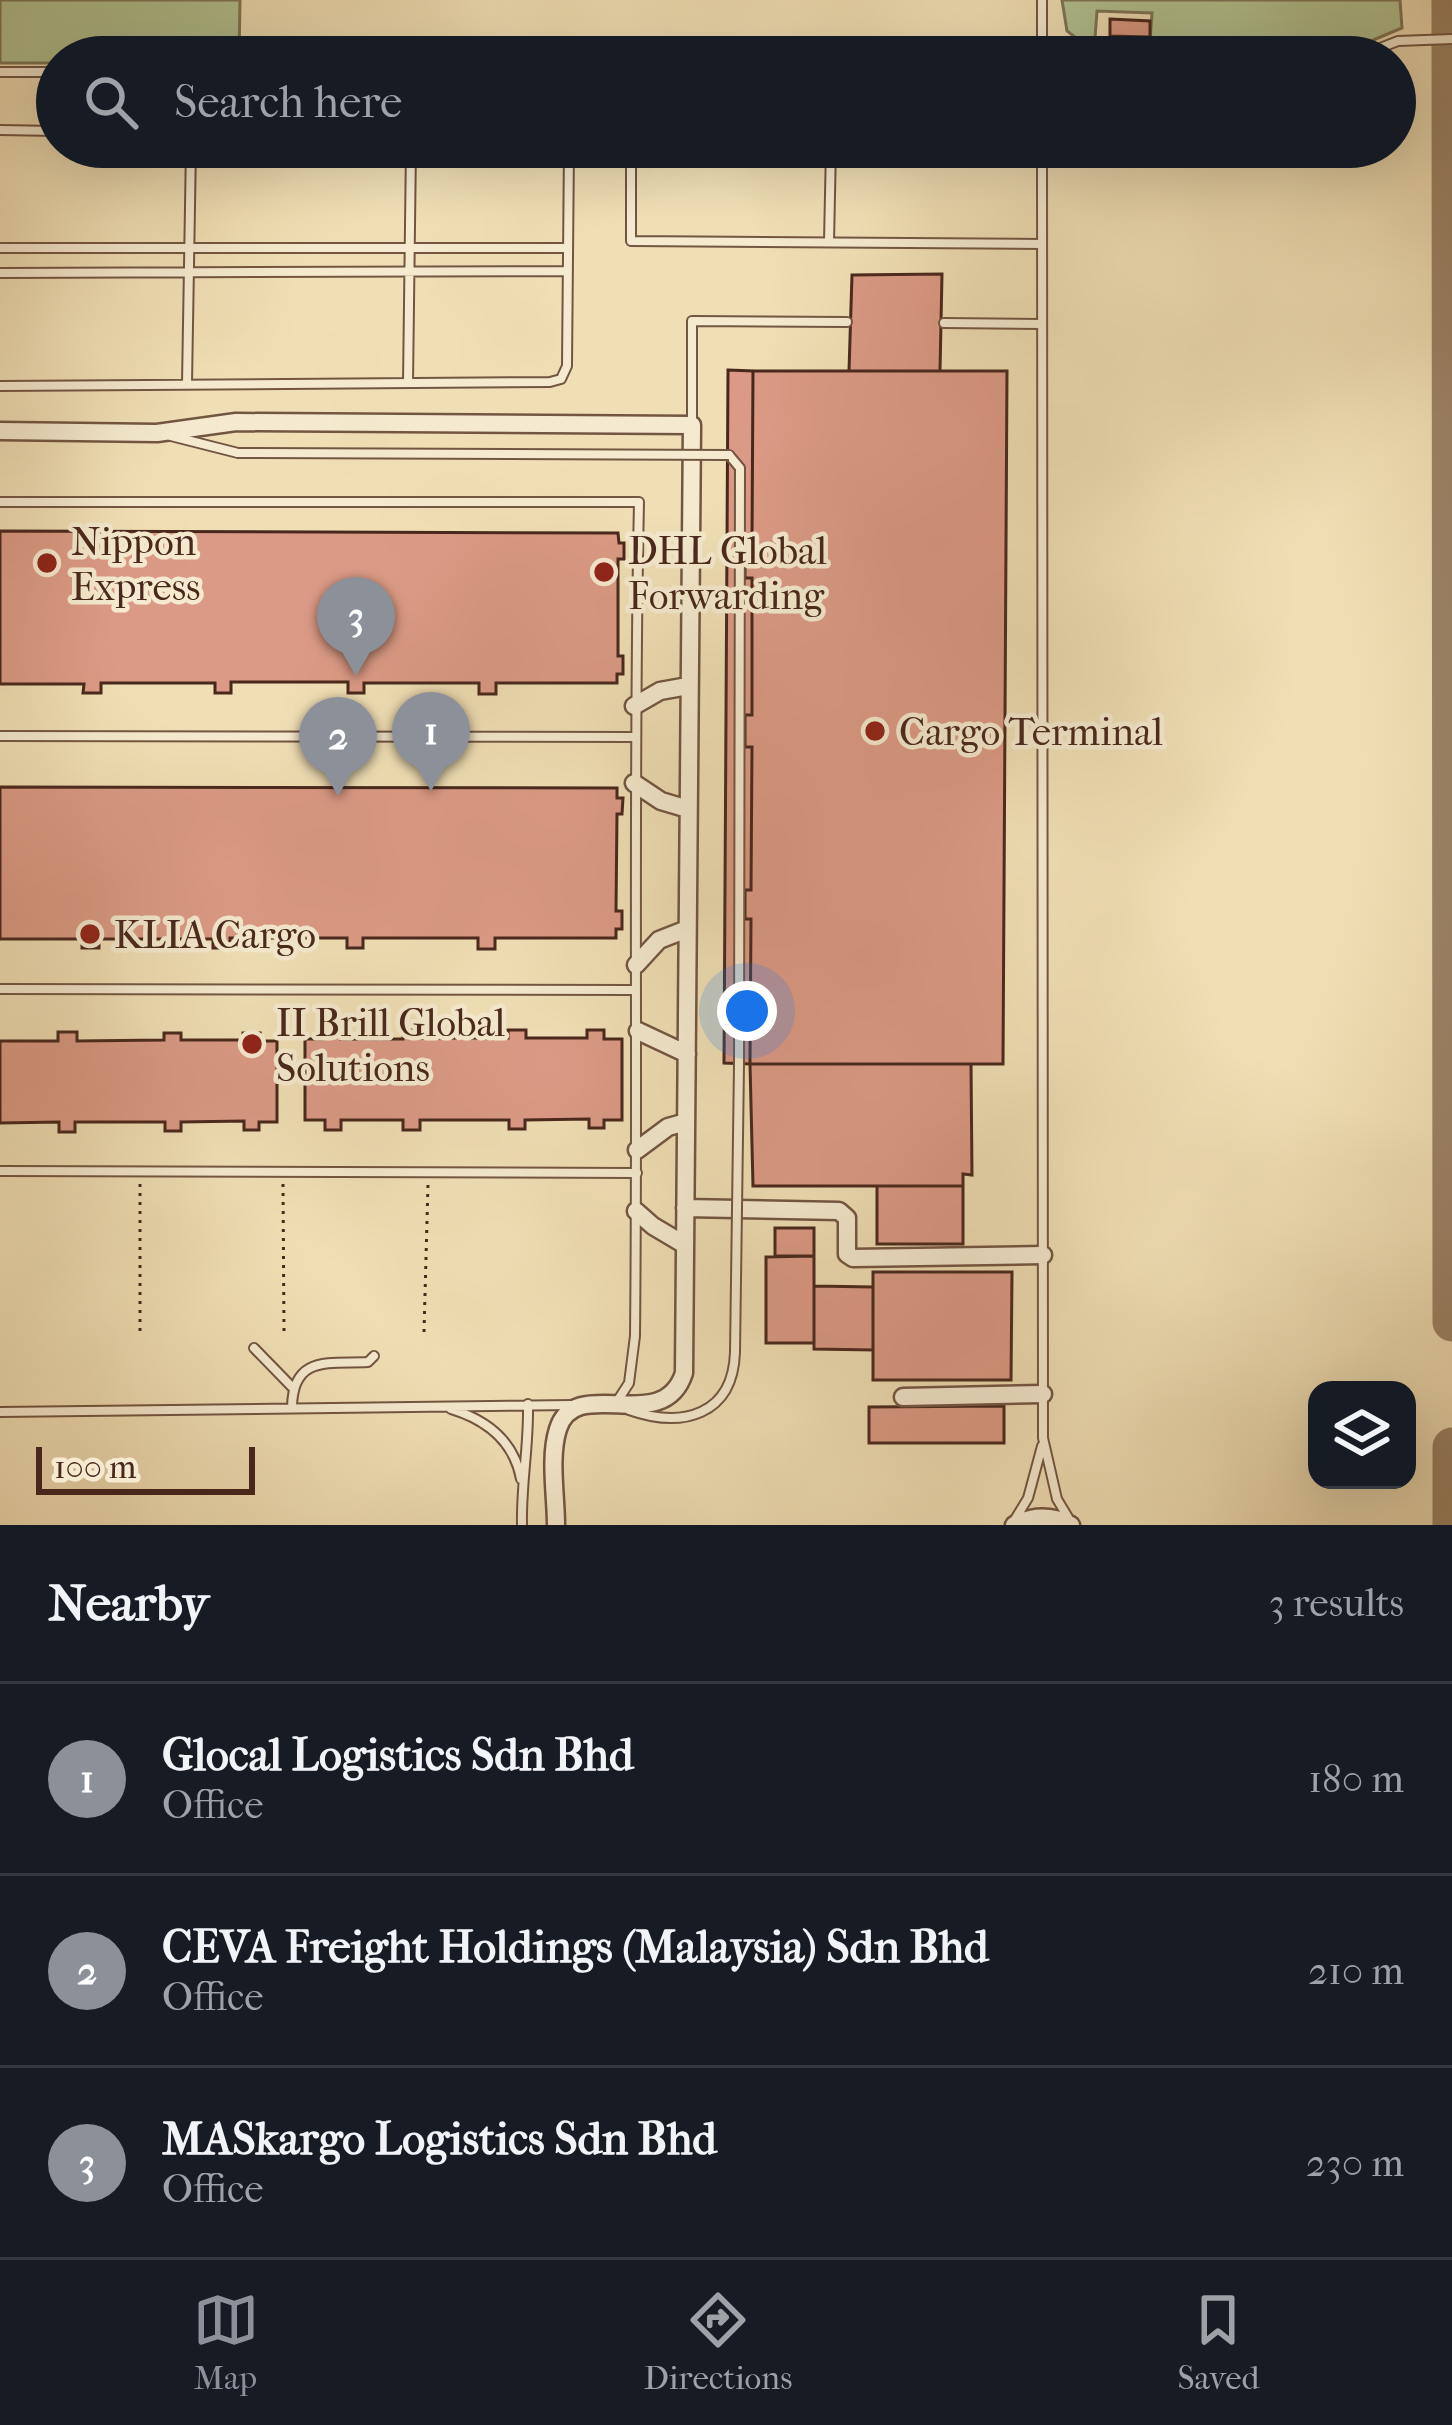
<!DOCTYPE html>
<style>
:root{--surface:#171b24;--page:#20242c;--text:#f1f3f6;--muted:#9ea1a6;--line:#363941;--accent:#8c9099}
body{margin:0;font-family:"IM FELL French Canon",serif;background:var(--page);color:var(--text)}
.controls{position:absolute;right:36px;bottom:36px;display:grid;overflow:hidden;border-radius:24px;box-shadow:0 12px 48px #0002}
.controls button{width:108px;height:108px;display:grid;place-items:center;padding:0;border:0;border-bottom:3px solid var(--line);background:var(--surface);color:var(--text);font:60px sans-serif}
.scale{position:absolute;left:36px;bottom:30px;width:219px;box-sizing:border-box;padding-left:12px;border:6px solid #49281c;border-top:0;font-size:33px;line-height:42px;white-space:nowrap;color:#49281c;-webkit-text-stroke:9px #f5eacf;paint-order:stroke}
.you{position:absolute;left:747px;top:1011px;width:42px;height:42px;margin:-30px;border:9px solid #fff;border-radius:50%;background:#1a73e8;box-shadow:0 0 0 18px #1a73e833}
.badge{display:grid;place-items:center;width:78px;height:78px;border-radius:50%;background:var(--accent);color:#fff;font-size:39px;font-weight:700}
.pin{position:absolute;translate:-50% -99px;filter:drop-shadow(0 3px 6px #0008)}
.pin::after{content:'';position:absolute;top:63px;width:42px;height:36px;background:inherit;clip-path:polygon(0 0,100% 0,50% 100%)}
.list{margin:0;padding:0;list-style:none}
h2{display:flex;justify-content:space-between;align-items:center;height:156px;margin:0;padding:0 48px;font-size:51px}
h2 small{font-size:39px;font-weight:400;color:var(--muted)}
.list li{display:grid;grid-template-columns:78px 1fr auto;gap:36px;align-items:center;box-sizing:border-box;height:192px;padding:0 48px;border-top:3px solid var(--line)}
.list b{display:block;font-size:45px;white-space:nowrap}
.list p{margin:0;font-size:39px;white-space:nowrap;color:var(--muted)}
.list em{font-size:39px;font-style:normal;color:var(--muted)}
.icon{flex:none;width:66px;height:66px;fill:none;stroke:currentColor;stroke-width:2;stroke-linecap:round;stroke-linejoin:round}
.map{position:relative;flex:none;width:1452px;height:1525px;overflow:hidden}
.search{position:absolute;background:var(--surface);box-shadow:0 12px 48px #0002;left:36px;right:36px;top:36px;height:132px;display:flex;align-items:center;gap:30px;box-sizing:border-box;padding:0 42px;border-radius:66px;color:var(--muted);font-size:45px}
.sheet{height:732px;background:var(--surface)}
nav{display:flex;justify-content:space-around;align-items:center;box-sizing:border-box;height:168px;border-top:3px solid var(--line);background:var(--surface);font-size:33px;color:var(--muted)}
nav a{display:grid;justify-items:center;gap:6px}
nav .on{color:var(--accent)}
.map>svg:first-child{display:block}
.green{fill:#b2c393;stroke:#7e7658;stroke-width:3}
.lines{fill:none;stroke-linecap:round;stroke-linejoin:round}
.taxiway{stroke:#9c8468;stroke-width:39}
.building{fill:#db9a85;stroke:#49281c;stroke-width:3}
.lane-casing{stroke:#735642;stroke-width:12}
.street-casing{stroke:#735642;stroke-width:21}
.path{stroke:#49281c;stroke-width:3;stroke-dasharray:3 6;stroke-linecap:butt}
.lane{stroke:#f5eacf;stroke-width:8}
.street{stroke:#f5eacf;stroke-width:16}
.lane-bridge-casing{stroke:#735642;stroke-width:12;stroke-linecap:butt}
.lane-bridge{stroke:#f5eacf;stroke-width:8}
.poi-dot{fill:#8f2418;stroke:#f5eacf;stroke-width:4.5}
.labels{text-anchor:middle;stroke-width:9;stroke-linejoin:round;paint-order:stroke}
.poi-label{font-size:39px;fill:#49281c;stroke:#f5eacf;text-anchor:start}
</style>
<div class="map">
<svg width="1452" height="1525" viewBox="0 0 1452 1525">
<rect width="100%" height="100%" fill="#f0dfb5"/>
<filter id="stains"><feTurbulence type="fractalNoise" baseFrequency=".00167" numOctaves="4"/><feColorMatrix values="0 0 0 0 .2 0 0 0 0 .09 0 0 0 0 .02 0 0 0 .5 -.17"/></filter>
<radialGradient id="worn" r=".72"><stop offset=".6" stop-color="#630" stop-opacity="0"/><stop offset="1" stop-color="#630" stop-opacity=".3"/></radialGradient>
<path class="green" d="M0,0h240l-1,57h-182v6h-57z
M1062,0h338l2,28 -69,29h-184l3,-44 -55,-2 -3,41 -27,-21z"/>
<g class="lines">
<path class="taxiway" d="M1451,0l1,1322
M1452,1525v-78"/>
</g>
<path class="building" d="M1110,19l40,2v16l-40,-1z
M942,274l-2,97h-91l3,-96z
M728,370l25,1 -1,174h-7v33h7v137h-7v32h7l-1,143h-6v29h6l-1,145 -26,-1z
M753,371h254l-4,693h-253l1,-145h-6v-29h6l1,-143h-7v-32h7v-137h-7v-33h7z
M0,531l618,2 1,10h5v16h-6v97h5v18h-6v9h-121v11h-17v-11h-115v10h-16v-11h-117v11h-16v-10h-114v10h-18l1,-9h-84z
M0,787l617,1v10h6l-1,16h-5l-1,97h6v18h-6v9h-121v11h-17v-11h-115v10h-16v-10h-117v10h-17v-9h-114v9h-17v-9h-82z
M323,1030h18v9h62v-9h19v8h86v-8h18v8h61v-8h17v9h18v81h-18v8h-15v-9l-64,1v9h-16v-9h-89v10h-17v-10h-62v10h-16v-10h-20v-81h18z
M58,1032h19v9l87,-1v-7h17v7h62v-7h17l-1,8h18v81h-18v8h-15v-9l-63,1v9h-16v-9h-90v10h-16v-10l-59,1v-82h58z
M750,1064h221l1,111 -9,-1v12h-210z
M877,1186h86v58h-86z
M775,1228h39v28h-39z
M814,1256v87h-48v-86z
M873,1272h139l-1,108h-138z
M814,1286l59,1v63l-59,-1z
M1004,1406v37h-135v-36z"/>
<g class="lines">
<g class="lane-casing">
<path id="lane" d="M1042,57v-57
M1357,57l41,-16 54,-2
M0,72h57
M0,130l57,1
M762,147l-131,2v92l411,3
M1042,147l1,1291 14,61 12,20
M829,242l2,-95
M0,248h568
M0,273l568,-2
M944,323l98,1
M408,383l3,-236
M187,384l4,-237
M0,386l550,-4 11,-3 6,-13 2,-219
M692,424v-103l155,1
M171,436l67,17
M729,455l11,13 -1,597
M0,502h639c-6,278 -1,556 -4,834l-6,47 -11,17
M0,736l634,1
M0,989l636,1
M0,1171l637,2
M254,1348l38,39
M292,1407c1,-52 37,-43 76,-45l6,-6
M451,1409c36,11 63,32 70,70
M629,1410c54,19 104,5 106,-58
M0,1412l574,-7
M1014,1521l14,-23 14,-52
M522,1525c-1,-41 7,-79 6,-121"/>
</g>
<g class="street-casing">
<path id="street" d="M0,431l157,2 79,-11 456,3 -8,948c-21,65 -109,0 -126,56 -9,28 -2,67 -2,96
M634,706l26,-15 28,-5
M634,783l27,18 27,8
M636,965l23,-25 28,-11
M638,1031l49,23
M637,1150l31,-23 18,-5
M685,1208l154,3 8,7v36l6,4 190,-3
M636,1211l17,15 32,19
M903,1397l140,-3
M1014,1525c19,-10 38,-10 57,0"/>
</g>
<path class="path" d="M140,1184v148
M283,1184l1,148
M424,1332l4,-148"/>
<use href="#lane" class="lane"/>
<use href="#street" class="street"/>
<g class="lane-bridge-casing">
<path id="lane-bridge" d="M238,453l491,2
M735,1352l4,-287"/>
</g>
<use href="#lane-bridge" class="lane-bridge"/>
</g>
<g class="poi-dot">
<circle cx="47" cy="563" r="12"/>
<circle cx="604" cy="572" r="12"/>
<circle cx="875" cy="731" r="12"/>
<circle cx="90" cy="934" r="12"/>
<circle cx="252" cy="1044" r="12"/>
</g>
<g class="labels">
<g class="poi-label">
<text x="71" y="555">Nippon<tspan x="71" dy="45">Express</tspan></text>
<text x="628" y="564">DHL Global<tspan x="628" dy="45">Forwarding</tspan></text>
<text x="899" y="745">Cargo Terminal</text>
<text x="114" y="948">KLIA Cargo</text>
<text x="276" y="1036">II Brill Global<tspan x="276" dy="45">Solutions</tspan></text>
</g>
</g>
<rect width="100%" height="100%" filter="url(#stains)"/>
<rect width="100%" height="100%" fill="url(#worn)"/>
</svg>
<div class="controls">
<button><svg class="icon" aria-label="layers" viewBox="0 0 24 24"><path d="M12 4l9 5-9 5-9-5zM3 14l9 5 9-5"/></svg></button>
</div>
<div class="scale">100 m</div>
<div class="you"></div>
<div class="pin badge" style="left:431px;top:791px">1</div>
<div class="pin badge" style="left:338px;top:796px">2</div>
<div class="pin badge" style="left:356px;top:676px">3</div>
<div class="search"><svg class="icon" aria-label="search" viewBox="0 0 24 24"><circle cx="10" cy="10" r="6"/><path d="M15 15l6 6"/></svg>Search here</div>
</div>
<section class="sheet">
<h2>Nearby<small>3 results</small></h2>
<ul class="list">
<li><span class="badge">1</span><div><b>Glocal Logistics Sdn Bhd</b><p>Office</p></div><em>180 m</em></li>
<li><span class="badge">2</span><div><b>CEVA Freight Holdings (Malaysia) Sdn Bhd</b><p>Office</p></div><em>210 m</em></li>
<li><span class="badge">3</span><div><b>MASkargo Logistics Sdn Bhd</b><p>Office</p></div><em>230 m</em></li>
</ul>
</section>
<nav>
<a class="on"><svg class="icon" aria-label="map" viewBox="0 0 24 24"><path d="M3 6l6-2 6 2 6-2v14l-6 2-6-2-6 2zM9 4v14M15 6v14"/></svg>Map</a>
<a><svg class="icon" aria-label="directions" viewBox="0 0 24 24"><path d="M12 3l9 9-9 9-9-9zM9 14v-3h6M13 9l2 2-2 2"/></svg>Directions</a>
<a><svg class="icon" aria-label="saved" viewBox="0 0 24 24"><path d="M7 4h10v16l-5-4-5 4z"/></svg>Saved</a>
</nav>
